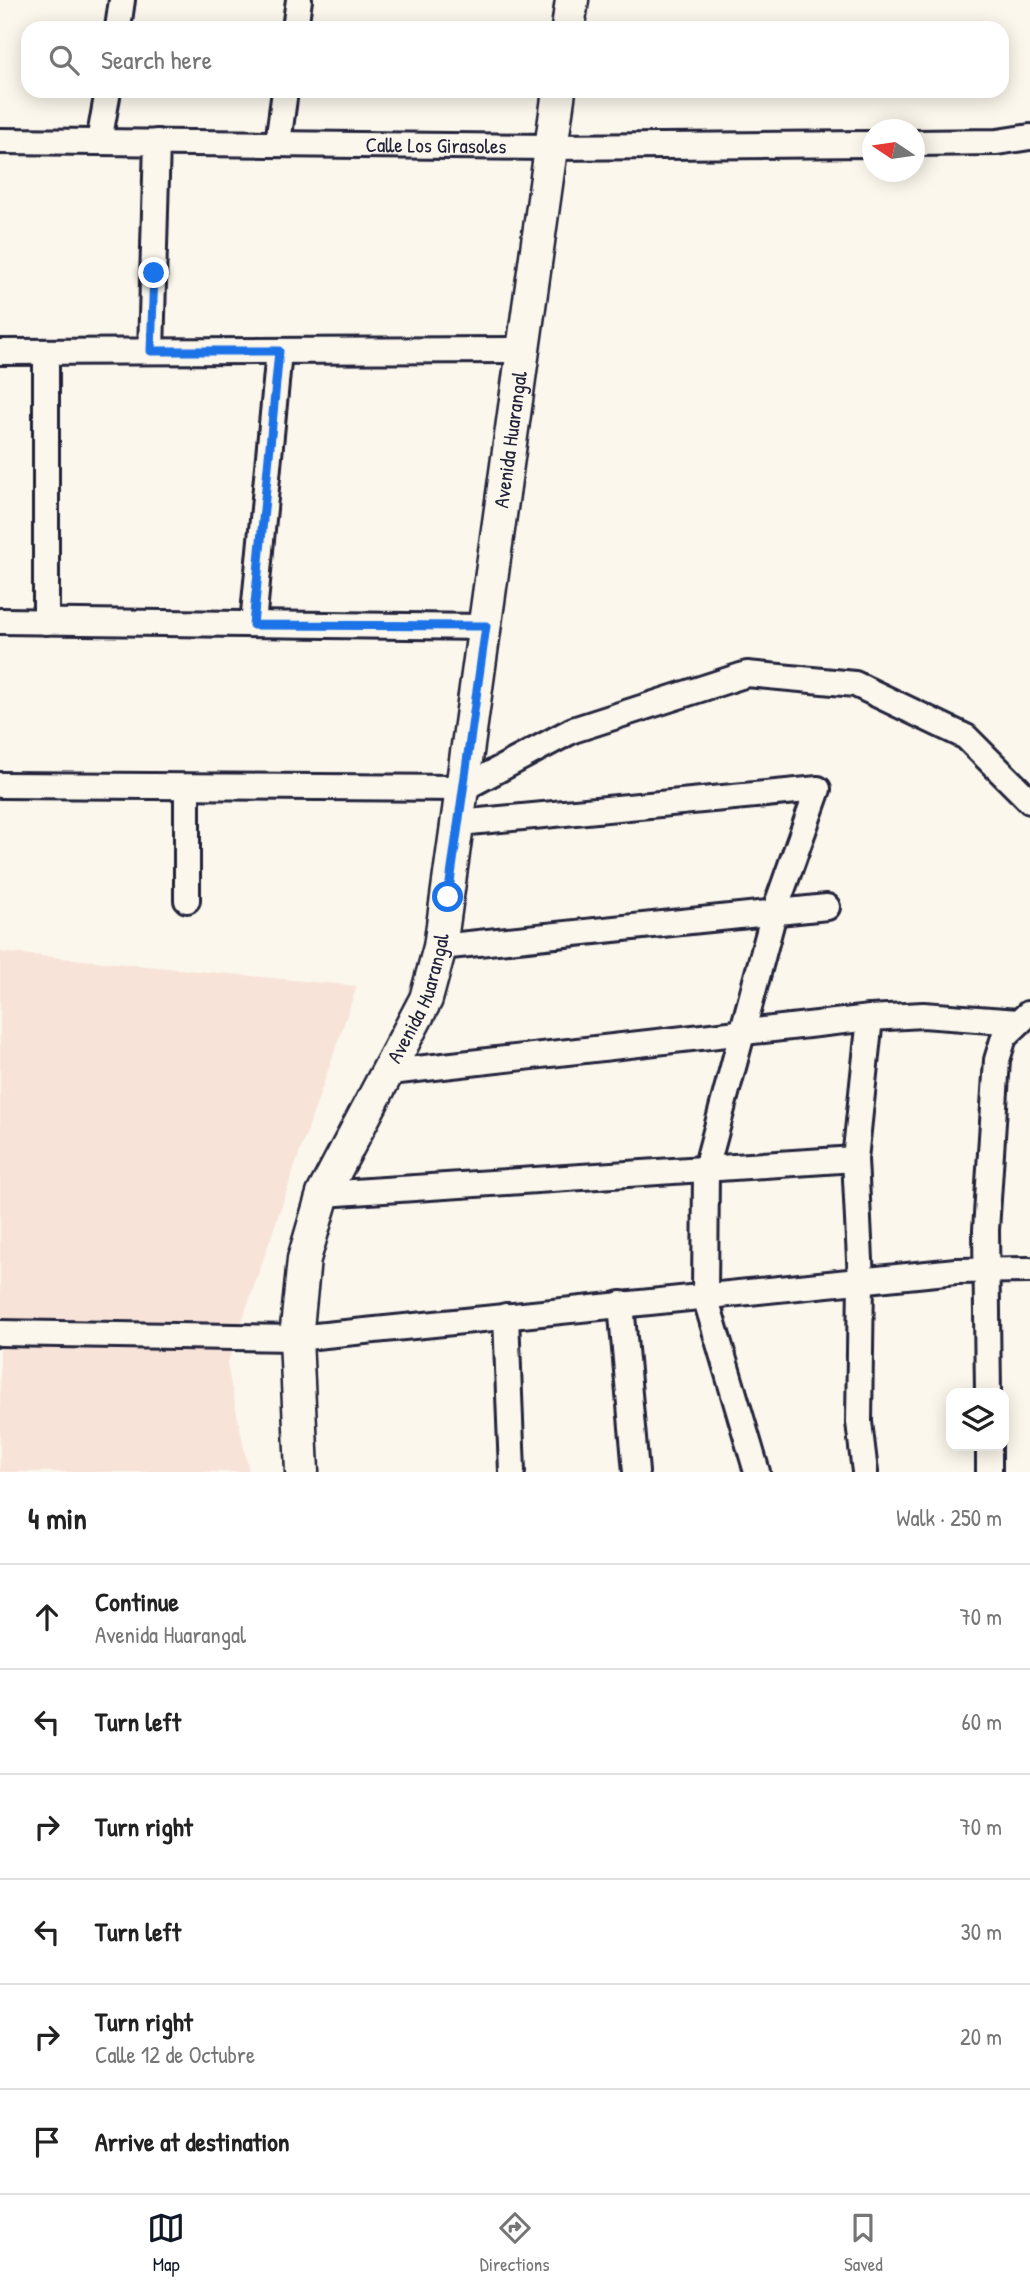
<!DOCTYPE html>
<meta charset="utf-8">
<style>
:root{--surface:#fff;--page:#f6f6f6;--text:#222;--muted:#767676;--line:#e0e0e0;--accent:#111827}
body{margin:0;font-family:"Patrick Hand",sans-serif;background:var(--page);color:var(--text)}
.controls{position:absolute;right:21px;bottom:21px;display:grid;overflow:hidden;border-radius:14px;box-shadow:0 4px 18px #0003}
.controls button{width:63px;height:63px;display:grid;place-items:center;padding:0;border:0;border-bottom:2px solid var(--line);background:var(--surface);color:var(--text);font:35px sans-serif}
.compass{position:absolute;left:862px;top:119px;width:63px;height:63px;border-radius:50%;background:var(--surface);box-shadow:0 4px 18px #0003;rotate:283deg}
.stop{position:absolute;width:21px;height:21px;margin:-16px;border:5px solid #1a73e8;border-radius:50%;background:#fff}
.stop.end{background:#1a73e8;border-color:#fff;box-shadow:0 2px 7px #0008}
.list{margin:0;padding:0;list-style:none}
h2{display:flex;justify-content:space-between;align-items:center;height:91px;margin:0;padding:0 28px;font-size:30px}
h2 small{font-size:23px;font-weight:400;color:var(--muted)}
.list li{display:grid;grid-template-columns:46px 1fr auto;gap:21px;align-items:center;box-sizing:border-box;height:105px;padding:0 28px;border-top:2px solid var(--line)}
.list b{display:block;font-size:26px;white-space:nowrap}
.list p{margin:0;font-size:23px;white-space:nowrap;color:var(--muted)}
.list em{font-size:23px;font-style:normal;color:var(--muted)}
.icon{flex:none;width:38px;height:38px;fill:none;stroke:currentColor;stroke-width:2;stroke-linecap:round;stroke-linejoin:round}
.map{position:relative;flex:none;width:1030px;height:1472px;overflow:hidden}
.search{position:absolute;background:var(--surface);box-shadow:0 4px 18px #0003;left:21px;right:21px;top:21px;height:77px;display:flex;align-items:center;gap:18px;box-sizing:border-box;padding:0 24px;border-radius:21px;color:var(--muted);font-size:26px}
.sheet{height:721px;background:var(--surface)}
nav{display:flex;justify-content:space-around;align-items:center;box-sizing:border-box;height:98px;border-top:2px solid var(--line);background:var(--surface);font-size:19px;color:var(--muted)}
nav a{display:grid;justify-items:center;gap:4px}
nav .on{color:var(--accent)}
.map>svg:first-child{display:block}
.built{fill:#f8e3d9}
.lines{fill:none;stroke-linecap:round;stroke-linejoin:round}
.minor-casing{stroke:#22223b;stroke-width:30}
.major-casing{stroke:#22223b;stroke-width:37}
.minor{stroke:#fbf7ec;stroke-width:24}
.major{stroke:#fbf7ec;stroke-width:32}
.route{stroke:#1a73e8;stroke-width:9}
.labels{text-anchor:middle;stroke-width:7;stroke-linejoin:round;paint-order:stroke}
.street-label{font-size:21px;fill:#22223b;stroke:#fbf7ec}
</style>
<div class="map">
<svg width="1030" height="1472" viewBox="0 0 1030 1472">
<rect width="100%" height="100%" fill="#fbf7ec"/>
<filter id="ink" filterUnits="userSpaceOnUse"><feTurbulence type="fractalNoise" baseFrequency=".0143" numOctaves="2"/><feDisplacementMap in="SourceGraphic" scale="14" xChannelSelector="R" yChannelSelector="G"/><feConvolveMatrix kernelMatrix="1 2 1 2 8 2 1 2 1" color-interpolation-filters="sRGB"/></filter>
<g filter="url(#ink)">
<path class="built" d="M0,952l357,34 -130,379 22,107h-249z"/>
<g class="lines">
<g class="minor-casing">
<g id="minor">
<path d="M118,28l4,-28"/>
<path d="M295,28l4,-28"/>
<path id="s1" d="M0,141l552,6 320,-3"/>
<path d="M99,142l9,-51"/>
<path d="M278,143l7,-52"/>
<path d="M914,143l83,-1 33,-5"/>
<path d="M151,351l6,-209"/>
<path d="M0,352l523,-2"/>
<path d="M46,352v270"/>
<path d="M0,621l486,6"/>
<path d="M253,624l26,-273"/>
<path d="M0,785l464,3 109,-58 174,-56 108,10 111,53 64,64"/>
<path d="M459,823l359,-34 -44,124 -68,256 -1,127 52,176"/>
<path d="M187,900v-113"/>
<path d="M440,947l387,-40"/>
<path d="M390,1072l480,-54 53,-3 95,7"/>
<path d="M323,1194l532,-35"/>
<path d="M621,1304l15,168"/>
<path d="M506,1316l6,156"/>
<path d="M0,1333l296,5 660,-67 74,-1"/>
<path d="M988,1393l-2,-163 11,-170 7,-23 24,-23"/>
<path d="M989,1446v26"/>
<path d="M865,1472l-6,-50 2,-142 -6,-121 15,-141"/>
</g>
</g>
<g class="major-casing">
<g id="major">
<path d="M568,28l4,-28"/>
<path id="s2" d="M302,1472l-6,-134 8,-79 19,-65 103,-195 14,-52 119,-856"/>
</g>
</g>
<use href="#minor" class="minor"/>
<use href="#major" class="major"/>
</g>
</g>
<g class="lines" filter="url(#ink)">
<path class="route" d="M154,273l-3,78h128l-26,274 233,1 -38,271"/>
</g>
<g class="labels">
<g class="street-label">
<text dy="7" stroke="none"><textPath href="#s1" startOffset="436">Calle Los Girasoles</textPath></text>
<text dy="7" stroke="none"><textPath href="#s2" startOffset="1068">Avenida Huarangal</textPath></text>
<text dy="7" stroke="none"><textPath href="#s2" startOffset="500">Avenida Huarangal</textPath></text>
</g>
</g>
</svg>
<div class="controls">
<button><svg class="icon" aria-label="layers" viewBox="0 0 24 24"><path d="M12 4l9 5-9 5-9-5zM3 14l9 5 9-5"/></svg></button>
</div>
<svg class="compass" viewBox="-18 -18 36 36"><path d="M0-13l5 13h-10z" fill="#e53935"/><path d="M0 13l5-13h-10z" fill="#767676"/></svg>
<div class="stop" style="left:448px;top:897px"></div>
<div class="stop end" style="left:154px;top:273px"></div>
<div class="search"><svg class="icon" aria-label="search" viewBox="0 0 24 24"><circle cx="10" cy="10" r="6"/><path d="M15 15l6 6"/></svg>Search here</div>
</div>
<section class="sheet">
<h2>4 min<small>Walk · 250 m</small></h2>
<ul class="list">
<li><svg class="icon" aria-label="ahead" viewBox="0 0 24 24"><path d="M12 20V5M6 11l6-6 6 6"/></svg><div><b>Continue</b><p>Avenida Huarangal</p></div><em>70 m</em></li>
<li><svg class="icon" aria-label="left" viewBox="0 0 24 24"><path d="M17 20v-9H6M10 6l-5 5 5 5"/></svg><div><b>Turn left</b></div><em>60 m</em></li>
<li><svg class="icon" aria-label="right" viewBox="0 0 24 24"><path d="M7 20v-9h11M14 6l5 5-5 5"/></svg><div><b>Turn right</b></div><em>70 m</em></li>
<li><svg class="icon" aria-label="left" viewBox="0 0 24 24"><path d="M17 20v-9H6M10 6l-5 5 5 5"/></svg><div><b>Turn left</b></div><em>30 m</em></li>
<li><svg class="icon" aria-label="right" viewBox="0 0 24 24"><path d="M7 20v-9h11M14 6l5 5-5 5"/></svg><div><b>Turn right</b><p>Calle 12 de Octubre</p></div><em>20 m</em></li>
<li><svg class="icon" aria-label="arrive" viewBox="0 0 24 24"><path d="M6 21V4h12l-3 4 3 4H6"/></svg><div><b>Arrive at destination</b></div></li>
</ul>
</section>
<nav>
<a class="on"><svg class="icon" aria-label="map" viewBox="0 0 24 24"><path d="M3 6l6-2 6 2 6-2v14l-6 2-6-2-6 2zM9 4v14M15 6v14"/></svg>Map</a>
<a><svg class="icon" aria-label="directions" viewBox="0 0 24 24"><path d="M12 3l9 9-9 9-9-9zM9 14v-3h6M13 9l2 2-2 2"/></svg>Directions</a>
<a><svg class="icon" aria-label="saved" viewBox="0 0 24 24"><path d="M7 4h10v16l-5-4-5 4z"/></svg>Saved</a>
</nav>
